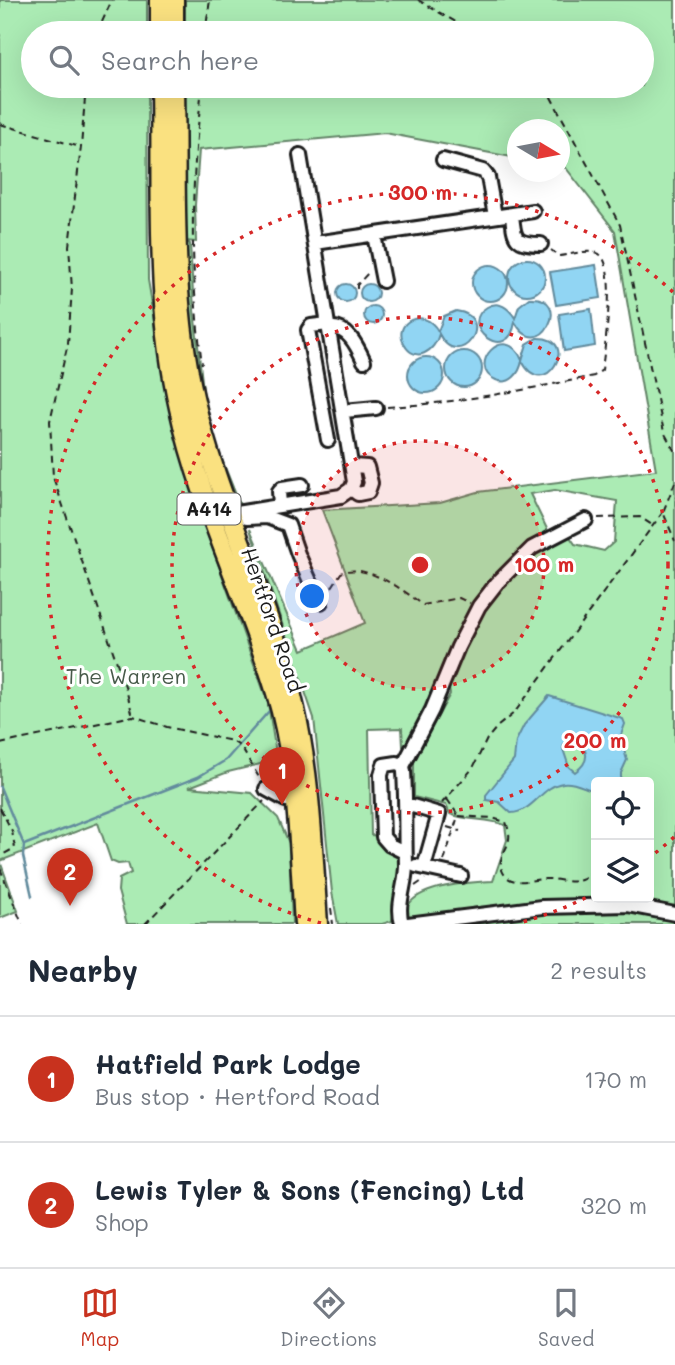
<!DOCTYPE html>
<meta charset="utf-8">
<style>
:root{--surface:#fff;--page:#f2f2f3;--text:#1f2937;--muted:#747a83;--line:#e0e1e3;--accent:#c8321e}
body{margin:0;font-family:Mali,sans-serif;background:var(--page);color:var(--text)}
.controls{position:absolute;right:21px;bottom:21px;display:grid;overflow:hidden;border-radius:7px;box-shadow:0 7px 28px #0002}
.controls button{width:63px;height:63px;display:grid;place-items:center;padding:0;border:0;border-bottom:2px solid var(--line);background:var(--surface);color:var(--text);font:35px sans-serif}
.compass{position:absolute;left:507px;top:119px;width:63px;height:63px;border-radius:50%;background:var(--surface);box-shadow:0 7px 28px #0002;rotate:100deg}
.you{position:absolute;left:313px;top:597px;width:24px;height:24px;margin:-18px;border:5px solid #fff;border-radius:50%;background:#1a73e8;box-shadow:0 0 0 10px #1a73e833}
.badge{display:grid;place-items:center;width:46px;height:46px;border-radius:50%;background:var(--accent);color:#fff;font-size:23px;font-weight:700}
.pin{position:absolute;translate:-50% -58px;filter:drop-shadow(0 2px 4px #0008)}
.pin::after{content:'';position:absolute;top:37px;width:24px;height:21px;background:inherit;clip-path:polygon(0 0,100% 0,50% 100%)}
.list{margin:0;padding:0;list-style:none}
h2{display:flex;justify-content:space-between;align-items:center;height:91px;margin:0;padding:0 28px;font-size:30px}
h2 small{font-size:23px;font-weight:400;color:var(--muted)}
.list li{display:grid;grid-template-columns:46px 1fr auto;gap:21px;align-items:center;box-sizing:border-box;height:126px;padding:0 28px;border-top:2px solid var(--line)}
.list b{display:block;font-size:26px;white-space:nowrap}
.list p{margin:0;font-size:23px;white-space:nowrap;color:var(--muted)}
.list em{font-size:23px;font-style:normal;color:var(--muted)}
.icon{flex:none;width:38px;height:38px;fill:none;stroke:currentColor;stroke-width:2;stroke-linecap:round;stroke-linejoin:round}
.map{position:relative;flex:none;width:675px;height:924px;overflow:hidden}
.search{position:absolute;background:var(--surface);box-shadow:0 7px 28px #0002;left:21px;right:21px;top:21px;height:77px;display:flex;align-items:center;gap:18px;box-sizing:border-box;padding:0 24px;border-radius:38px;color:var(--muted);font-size:26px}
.sheet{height:343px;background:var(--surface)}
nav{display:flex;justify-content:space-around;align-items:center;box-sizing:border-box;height:98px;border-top:2px solid var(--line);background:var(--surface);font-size:19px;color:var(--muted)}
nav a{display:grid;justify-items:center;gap:4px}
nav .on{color:var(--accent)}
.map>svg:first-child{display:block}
.green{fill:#abebb4;stroke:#648468;stroke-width:2;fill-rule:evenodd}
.water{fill:#91d5f3;stroke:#628b9d;stroke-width:2;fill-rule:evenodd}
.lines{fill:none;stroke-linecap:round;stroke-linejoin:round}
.stream{stroke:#628b9d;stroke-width:2.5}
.minor-casing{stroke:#1c1c1c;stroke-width:18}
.highway-casing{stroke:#1c1c1c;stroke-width:23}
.path{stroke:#1c1c1c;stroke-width:2;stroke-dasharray:7 5;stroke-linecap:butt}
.minor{stroke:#fff;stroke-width:12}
.highway{stroke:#fae180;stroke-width:18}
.ring{fill:none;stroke:#d62828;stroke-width:3.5;stroke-dasharray:3.5 7}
.labels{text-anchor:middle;stroke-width:6;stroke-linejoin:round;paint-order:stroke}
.shield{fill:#fff;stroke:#606060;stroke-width:2}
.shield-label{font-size:19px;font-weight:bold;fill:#1c1c1c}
.street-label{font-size:21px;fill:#1c1c1c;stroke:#fff}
.park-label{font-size:21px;fill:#475a4a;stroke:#fff}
.centre{fill:#d62828;stroke:#fff;stroke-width:3.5}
.ring-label{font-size:21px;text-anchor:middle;font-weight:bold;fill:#d62828;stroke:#fff;stroke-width:6;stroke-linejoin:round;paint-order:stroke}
</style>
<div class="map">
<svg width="675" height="924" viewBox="0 0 675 924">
<rect width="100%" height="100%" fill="#fff"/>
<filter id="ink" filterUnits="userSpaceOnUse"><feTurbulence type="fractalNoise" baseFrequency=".0143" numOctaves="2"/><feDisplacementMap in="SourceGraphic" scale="14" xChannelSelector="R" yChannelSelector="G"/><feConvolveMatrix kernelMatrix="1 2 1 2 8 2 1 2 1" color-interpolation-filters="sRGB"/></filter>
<g filter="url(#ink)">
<path class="green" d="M0,0h147v33h-114v53h114l1,194 18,107 32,121 70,195 9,57 -49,12 -39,15 63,6 26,25 11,25 3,81h-165l-9,-33 1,-12 12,-6 -3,-10 -10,1 -7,-3 -13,-38 -98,38 18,50 -18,7z
M185,0h490v924h-266c0,-6 -4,-10 -2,-16 9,-23 65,-26 86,-27l14,-41 -2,-15c-18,-7 -37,-4 -55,-11l-4,-9 -32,-8v-37l36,-66 -3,-15 35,-69 51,-57 35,-19 7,10 29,7 10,-9 3,-41 -62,-11 -25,4 18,37 -32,22 -46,56 -60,136 -7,1 -1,-18 -33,1 2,106 8,1 18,16 3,7 1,14 -9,48 -10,3h-44l-6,-32 -18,-174 -64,-189 52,121 63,-27 -43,-113 118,-7 38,-11 178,-22 -41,-239 -49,-63 -6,-2v-36h-42l-1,28 -132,-25 -186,17 -4,55 1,37 -10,-1 4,3 4,66 10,89 13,48 23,58c-11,-9 -15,-30 -20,-44 -43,-125 -34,-246 -35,-375h457v-53h-457zM596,782h53v116h-53z"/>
<path class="water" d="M509 277a18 18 0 1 1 36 0a18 18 0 1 1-36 0Z
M472 283a18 18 0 1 1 36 0a18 18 0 1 1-36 0Z
M596,265l5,33 -45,7 -6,-33z
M360 293a9 9 0 1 1 18 0a9 9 0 1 1-18 0Z
M337 293a9 9 0 1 1 18 0a9 9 0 1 1-18 0Z
M529,298c47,-3 10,68 -14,24 -6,44 -59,4 -28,-15 12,-7 22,1 28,11l4,-12z
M364 315a9 9 0 1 1 18 0a9 9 0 1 1-18 0Z
M591,309l4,37 -31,5 -5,-37z
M456,311c43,6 3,63 -17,23 -4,18 -24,30 -35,10 -12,-22 20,-38 34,-13l6,-15z
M537,338c46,-1 7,66 -15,23 -2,12 -12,25 -26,19 -31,-13 9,-60 26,-20l5,-16z
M446 369a18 18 0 1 1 36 0a18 18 0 1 1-36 0Z
M408 375a18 18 0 1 1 36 0a18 18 0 1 1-36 0Z
M549,696l74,23 2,5 -7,19 6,7 3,10 -6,13v9h-25v9c-11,-2 -21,-10 -33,-8 -22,3 -29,29 -52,30l-12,-11 -13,-2v-5l28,-35 2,-19 8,-16zM574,740c16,8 16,22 1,32l-6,-5 -6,-18 1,-4z"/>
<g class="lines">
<path class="stream" d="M0,787l24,58 -1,11 9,40
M24,845l174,-68 28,-17 43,-49"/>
<g class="minor-casing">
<path id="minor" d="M443,160l40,11 5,6 7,39
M512,214c2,24 2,30 29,30
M374,235l9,46
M315,243l218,-32
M329,328c19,-2 28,18 35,33
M344,411l32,-3
M328,440l-20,-110 3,-4 17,-2
M351,489l7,5 10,-2 3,-9 -4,-16 -14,-1
M280,506l-1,-15 3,-3 20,-3
M230,514l111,-18 10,-7 3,-7 -54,-327
M247,518l20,-1 21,8 10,29 20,45 3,3
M403,766l29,-56 26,-63 21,-41 18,-23 35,-35 54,-28
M266,789l20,11 9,-1
M406,804l33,10 -15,53
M416,866l45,10
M402,924c-6,-20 4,-38 4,-59 -1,-31 0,-62 -2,-93l-1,-6 -6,-3 -13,2 -3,10 2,62 7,8 14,7
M408,924l134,-17 86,-2 47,9"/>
</g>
<g class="highway-casing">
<path id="highway" d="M160,0v33
M174,0v33
M160,86c2,107 -5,217 19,322 21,98 68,189 97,285 22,74 23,154 28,231
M175,86c2,102 -4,211 19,311 24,107 77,205 101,312 16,70 18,143 23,215"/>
</g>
<path class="path" d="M418,0l57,33
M97,33l15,-33
M205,33l5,-33
M86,86l-5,61 -12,99 3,43 -4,54 -18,78 3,56 73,212 7,27
M202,86c-3,32 -7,64 -8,96 -3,61 0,121 8,182
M545,86l75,139 44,207 11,20
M0,124l80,23
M357,289v-4l12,-13
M387,407c70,-4 138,-17 207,-31l8,-6c2,-19 17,-110 -5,-117 -10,-4 -27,2 -38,3l-8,-6
M675,482l-12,30 12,29
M598,518l42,-1 12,8
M332,587l9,-14c23,-11 63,17 82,32l36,-7 11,5
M0,744l133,-28 34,11 65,14 9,6 19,32
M447,799l11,16
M442,803l31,-35 14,-29 10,-12 18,-15 148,-200
M0,808l12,23 3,17 -15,8
M447,827l13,4
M444,861l14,-45 34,2 14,4c2,6 4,11 3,17 -1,10 -12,20 -7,31 7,19 32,8 46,9 11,0 22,5 33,1 6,-2 9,-6 13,-11
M0,868l22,56
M415,886l10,-7
M331,908l2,16
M145,924l119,-123"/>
<use href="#minor" class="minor"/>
<use href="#highway" class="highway"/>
</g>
</g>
<circle cx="420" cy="565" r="124" fill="#d62828" fill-opacity=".12"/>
<g class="ring">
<circle cx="420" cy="565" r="124"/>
<circle cx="420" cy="565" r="248"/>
<path d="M674 837A372 372 0 0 1 649 858M595 893A372 372 0 0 1 519 923M321 923A372 372 0 1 1 674 293"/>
</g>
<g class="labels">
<rect class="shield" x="177.5" y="493.5" width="63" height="31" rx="5"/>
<g class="shield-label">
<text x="209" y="516">A414</text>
</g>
<g class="street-label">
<text transform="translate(272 620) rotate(71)" y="7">Hertford Road</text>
</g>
<g class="park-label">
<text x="126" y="684">The Warren</text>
</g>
</g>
<circle cx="420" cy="565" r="10" class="centre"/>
<g class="ring-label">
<text x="420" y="200">300 m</text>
<text x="544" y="572">100 m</text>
<text x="595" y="748">200 m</text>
</g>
</svg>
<div class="controls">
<button><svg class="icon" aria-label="locate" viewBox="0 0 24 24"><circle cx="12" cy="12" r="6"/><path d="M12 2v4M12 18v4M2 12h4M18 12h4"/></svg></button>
<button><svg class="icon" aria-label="layers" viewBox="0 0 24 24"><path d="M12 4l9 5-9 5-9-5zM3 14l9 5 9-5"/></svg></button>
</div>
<svg class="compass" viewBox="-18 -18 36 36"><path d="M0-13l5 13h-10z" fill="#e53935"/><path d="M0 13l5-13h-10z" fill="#747a83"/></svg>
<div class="you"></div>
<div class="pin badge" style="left:282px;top:805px">1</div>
<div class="pin badge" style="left:70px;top:906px">2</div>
<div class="search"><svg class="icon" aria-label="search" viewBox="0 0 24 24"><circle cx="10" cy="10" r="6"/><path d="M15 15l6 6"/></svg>Search here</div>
</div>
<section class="sheet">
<h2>Nearby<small>2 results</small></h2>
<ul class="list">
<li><span class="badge">1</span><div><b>Hatfield Park Lodge</b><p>Bus stop · Hertford Road</p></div><em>170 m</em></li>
<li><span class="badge">2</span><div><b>Lewis Tyler &amp; Sons (Fencing) Ltd</b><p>Shop</p></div><em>320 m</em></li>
</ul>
</section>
<nav>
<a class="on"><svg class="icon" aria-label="map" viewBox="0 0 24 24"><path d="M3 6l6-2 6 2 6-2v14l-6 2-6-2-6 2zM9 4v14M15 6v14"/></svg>Map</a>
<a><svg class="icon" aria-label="directions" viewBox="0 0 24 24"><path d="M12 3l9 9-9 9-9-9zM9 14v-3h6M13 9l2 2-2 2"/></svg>Directions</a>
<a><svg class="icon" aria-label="saved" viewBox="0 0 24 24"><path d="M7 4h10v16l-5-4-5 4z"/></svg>Saved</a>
</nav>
